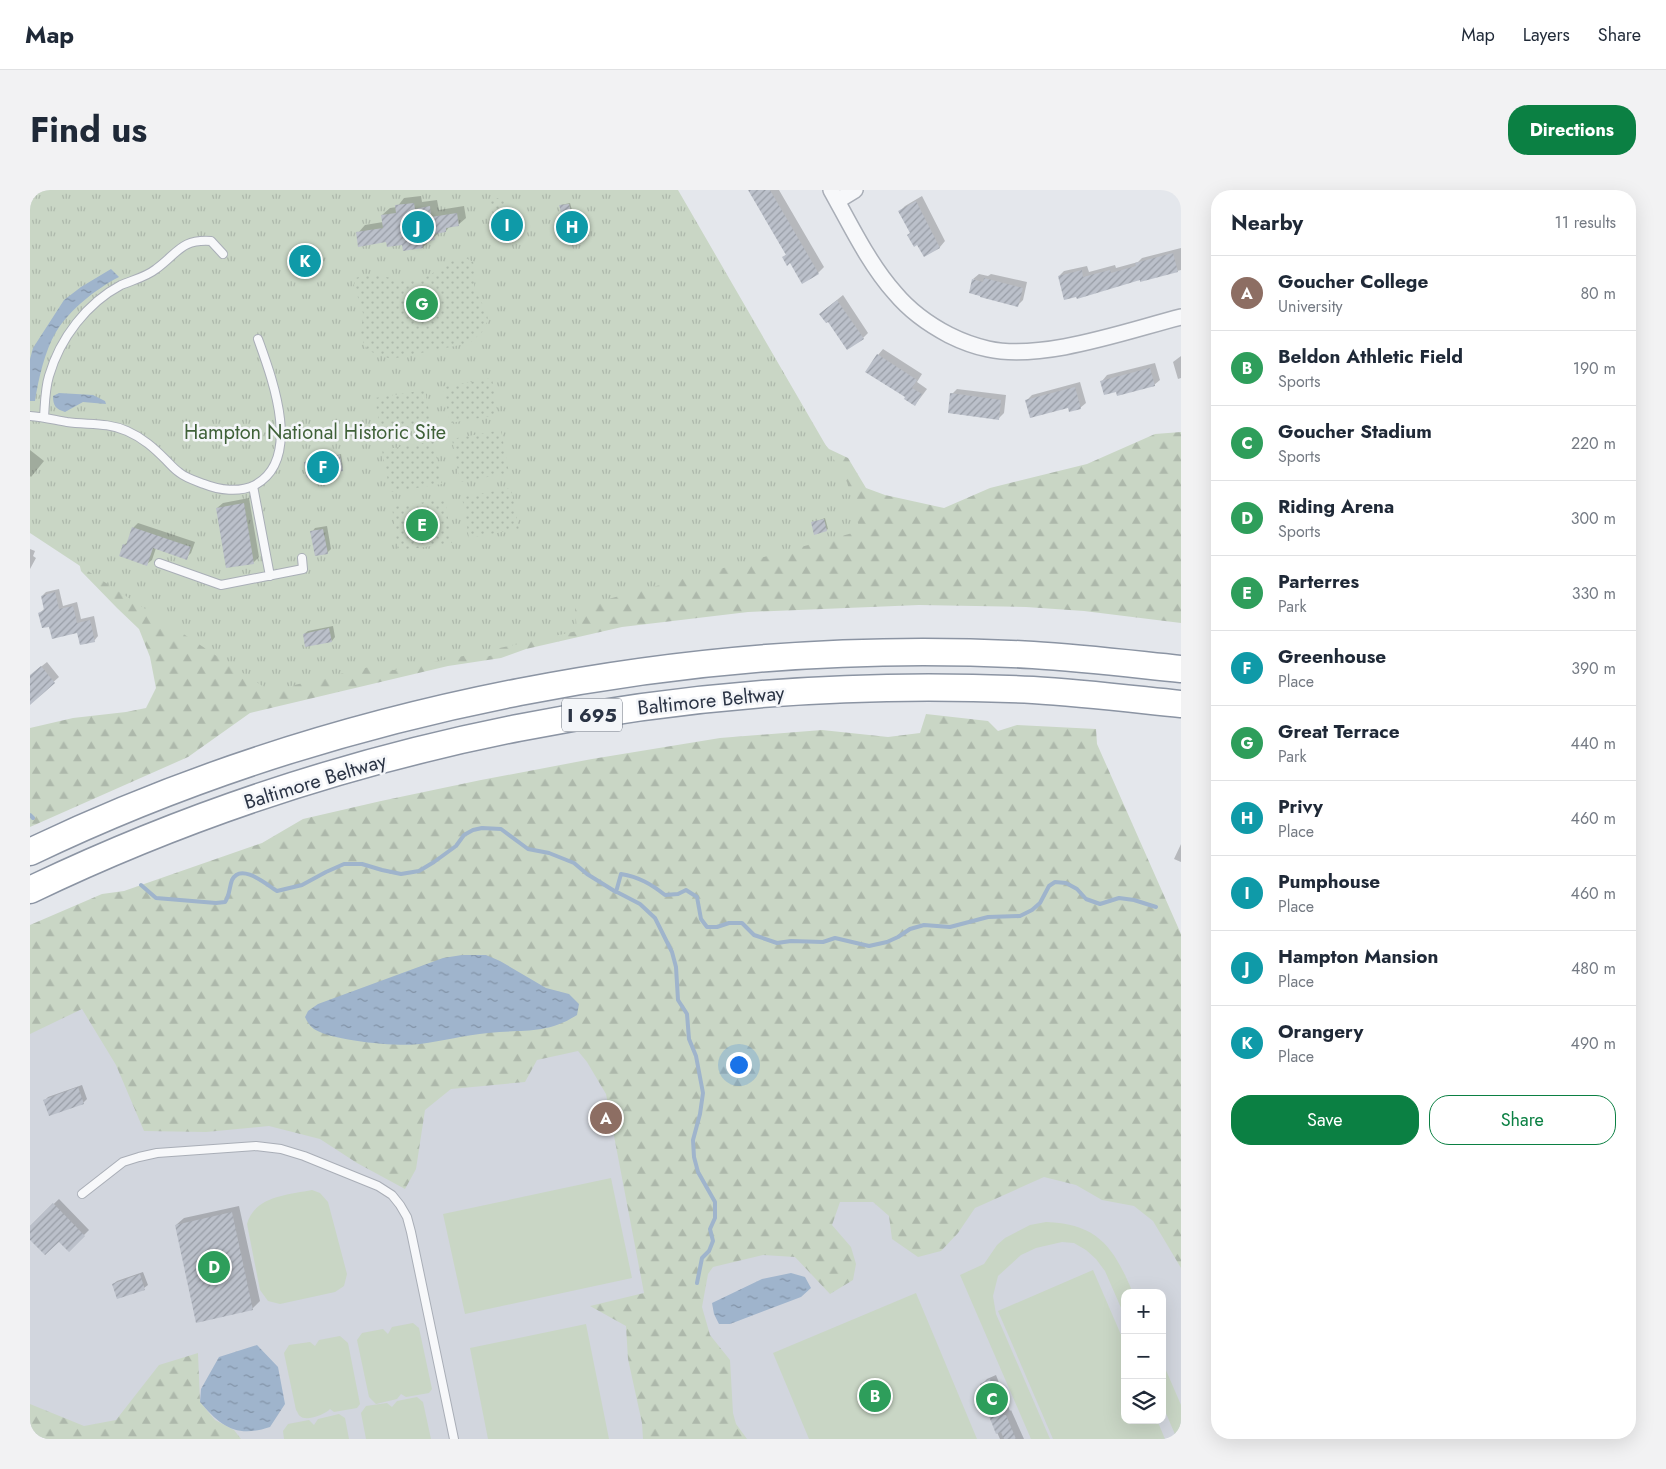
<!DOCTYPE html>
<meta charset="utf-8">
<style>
:root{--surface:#fff;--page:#f2f2f3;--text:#1f2937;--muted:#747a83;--line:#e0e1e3;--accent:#0b8043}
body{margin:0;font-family:Jost,sans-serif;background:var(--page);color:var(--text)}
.controls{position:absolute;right:15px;bottom:15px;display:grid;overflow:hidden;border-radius:10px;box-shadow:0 5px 20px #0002}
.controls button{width:45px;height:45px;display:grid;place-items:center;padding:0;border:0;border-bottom:1px solid var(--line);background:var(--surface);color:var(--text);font:25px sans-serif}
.you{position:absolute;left:708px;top:874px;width:18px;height:18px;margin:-12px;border:4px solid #fff;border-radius:50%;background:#1a73e8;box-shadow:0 0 0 8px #1a73e833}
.badge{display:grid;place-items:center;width:32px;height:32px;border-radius:50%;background:var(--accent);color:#fff;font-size:16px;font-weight:700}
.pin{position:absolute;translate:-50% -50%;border:2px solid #fff;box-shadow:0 1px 5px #0006}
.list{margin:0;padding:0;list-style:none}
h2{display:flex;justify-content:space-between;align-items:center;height:65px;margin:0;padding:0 20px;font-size:21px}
h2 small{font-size:16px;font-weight:400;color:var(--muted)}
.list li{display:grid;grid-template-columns:32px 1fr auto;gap:15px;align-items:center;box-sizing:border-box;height:75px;padding:0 20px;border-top:1px solid var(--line)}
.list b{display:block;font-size:19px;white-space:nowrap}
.list p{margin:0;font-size:16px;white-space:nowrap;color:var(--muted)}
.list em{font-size:16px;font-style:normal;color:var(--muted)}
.actions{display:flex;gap:10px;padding:15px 20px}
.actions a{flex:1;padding:11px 0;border:1px solid var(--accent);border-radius:20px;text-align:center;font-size:18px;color:var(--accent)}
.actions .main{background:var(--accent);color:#fff}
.icon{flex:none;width:28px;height:28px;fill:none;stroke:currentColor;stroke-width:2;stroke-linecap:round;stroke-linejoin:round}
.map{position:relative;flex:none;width:1151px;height:1249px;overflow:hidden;border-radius:20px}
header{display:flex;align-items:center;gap:30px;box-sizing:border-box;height:70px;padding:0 25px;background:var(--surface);border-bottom:1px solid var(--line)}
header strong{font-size:24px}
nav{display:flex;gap:28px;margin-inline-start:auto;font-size:18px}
.intro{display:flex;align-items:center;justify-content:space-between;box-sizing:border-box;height:120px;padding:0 30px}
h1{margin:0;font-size:35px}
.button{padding:12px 22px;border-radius:20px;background:var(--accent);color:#fff;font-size:18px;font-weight:700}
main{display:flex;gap:30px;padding:0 30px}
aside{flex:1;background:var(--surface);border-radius:20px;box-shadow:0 5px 20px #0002}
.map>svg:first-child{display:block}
.built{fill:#d2d6de;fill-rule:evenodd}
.grass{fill:#c9d6c5}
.forest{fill:url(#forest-firs)}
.park{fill:url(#park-tufts)}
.garden{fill:url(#garden-dots)}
.water{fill:url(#water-ripples)}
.shadow{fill:#0003}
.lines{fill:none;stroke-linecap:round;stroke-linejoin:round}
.stream{stroke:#9fb4cc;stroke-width:4}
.building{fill:url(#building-hatch)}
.lane-casing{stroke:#a9aeb7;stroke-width:10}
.street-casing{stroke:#a9aeb7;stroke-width:18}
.highway-casing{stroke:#8b94a3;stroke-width:29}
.lane{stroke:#f7f8fa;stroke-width:8}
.street{stroke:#f7f8fa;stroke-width:15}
.highway{stroke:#fff;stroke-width:26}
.labels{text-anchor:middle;stroke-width:5;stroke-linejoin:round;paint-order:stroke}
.shield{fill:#f4f6f9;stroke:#676e7b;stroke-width:1}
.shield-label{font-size:19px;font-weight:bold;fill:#2b3445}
.park-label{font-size:20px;fill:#3f6138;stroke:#f4f6f9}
.street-label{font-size:20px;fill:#2b3445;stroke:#f4f6f9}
</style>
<header>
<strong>Map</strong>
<nav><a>Map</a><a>Layers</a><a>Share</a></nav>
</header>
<div class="intro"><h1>Find us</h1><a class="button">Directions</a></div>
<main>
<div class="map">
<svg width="1151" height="1249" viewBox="0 0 1151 1249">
<defs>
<pattern id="forest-firs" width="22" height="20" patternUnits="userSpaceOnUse" patternTransform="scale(1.25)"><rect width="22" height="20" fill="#c9d6c5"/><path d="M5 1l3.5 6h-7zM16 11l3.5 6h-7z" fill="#adb8ab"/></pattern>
<pattern id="park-tufts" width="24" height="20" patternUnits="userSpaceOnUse" patternTransform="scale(1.25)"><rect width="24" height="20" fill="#c9d6c5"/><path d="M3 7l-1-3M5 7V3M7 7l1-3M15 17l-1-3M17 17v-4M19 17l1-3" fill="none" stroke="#adb8ab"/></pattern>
<pattern id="garden-dots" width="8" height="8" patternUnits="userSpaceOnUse" patternTransform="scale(1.25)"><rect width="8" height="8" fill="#c9d6c5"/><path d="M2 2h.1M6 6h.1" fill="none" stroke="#adb8ab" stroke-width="1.8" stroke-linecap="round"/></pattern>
<pattern id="water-ripples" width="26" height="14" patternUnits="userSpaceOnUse" patternTransform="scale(1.25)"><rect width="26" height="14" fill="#9fb4cc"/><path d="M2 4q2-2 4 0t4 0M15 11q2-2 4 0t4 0" fill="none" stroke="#8293a7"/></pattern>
<pattern id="building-hatch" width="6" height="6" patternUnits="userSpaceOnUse" patternTransform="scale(1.25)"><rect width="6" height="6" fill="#bbc0ca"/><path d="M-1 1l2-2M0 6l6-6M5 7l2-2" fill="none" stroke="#989da6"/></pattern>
</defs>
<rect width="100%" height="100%" fill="#e4e7ec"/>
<path class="built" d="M1151,744v505h-1151v-497zM1095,1103h37v127h-37z"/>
<path class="grass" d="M581,988l21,100 -167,36 -22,-100z
M282,1000l8,3 8,9 19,72 -3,12 -9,6 -55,12 -12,-3 -8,-11 -13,-66c8,-28 40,-29 65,-34z
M1016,1032c53,2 68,26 87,71h-8v24l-20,-46 -9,-12 -10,-9 -12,-7 -12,-1 -26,6 -15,7 -23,21 -5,20 3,18 54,125h-19l-71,-164 24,-11 13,-19 8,-7 25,-13z
M1063,1080l32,74v76h32l8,19h-112l-55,-128z
M886,1103l61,146h-168l-36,-86z
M383,1133l6,5 13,61 -3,4 -23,4 -5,-3 -4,5 -21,5 -7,-7 -12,-57 5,-7 21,-4 5,5 4,-7z
M556,1134l23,115h-121l-18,-91z
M310,1146l8,7 12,61 -3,4 -23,4 -4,-3c-4,5 -24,13 -30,7 -2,-1 -2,-4 -4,-6l-12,-57 5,-8 21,-3 5,4 4,-6z
M1132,1171l19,44v34h-4l-15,-35z
M387,1207l6,5 8,37h-65l-5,-26 5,-7 21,-3 5,4 5,-6z
M309,1224l6,4 4,21h-65l-1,-8 5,-7 21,-4 5,5 4,-6z"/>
<path class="forest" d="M781,239l18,20 19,9 18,30 19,7 59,13 46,-20 97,-24 68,-30 26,-2v191l-97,-12 -58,-4 -107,-2 -171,7 -126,15 -96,22 -25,9 -53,8 -198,47 -62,44 -158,70v-99l43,-10 53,-6 20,-4 10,-20 -6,-31 -11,-28 -22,-21 -36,-37 -5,-22z
M896,524l62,7 10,10 19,-6 79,4 1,15 84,190v334l-28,-47 -19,-15 -32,-6 -26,-15 -32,-8 -69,31 -17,25 -17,18 -23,6 -26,-18 -3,-23 -16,-14h-33l-8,23 19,22 5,17 -3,16 -23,14 -35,-37 -32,-2 -50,12 -5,7 -6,33 8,28 20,25 3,53 3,11 11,15h-104l-1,-16 -14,-64 -2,-33 -36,-20 54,-13 -38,-199 -19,-32 -9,-11 -41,9 -12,22 -74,7 -26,21 -9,59 -11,20 -48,-26 -37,-24 -51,-13 -63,6 -62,-1 -28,-66 -34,-56 -52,25v-109l72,-31 22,-3 138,-48 41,-24 78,-18 100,-21 111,-21 128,-21 102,-8 66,7 32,-4z
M168,1163l2,49 15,18 19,10 7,9h-211v-35l54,22 32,-6 43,-55z"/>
<path class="park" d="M0,0h648l169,292 13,49 -285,77 2,23 -82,18 -1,6 -10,2 -1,-5 -109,22 -5,-7 -99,24 -240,-158z"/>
<path class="garden" d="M459 16a8 8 0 1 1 16 0a8 8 0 1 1-16 0Z
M436,68l7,4 2,5 -1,21 13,25 1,7 -6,12 -12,11 -79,16 -22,-8 -5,-6 -3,-12 2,-20 -9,-28 2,-7c21,-10 39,6 61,2 18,-3 25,-20 49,-22z
M462,188l6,37 -48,8 -7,-36z
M395,200l7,36 -51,8 -6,-36z
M471,240l8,43 -49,9 -8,-43z
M404,251l8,43 -52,8 -8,-42z
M481,298l8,41 -50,9 -7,-41z
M415,309l7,44 -54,8 -6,-44z"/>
<path class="water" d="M81,79l8,8c-23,12 -49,32 -63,55 -11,18 -18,48 -21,69h-5v-42l3,-11 31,-48 17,-13z
M29,203l34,2 12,6 1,3 -23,-2 -18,10c-9,-3 -12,-6 -12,-16z
M432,765h24l14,6 46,27 23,6 10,10 -2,11c-31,20 -55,14 -89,18 -23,2 -45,8 -68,11 -22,3 -88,-3 -106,-15 -4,-3 -7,-7 -9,-12l3,-6 10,-7 125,-46z
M761,1083l14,4 6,11 -10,9 -71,27h-11l-5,-10 -2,-11 50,-24z
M227,1155l21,22 7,37 -15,23c-33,11 -49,0 -70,-25l1,-13 18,-32z"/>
<path class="shadow" d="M720,0h29l45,77 -6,6 -35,-16 4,-3z
M391,6l1,6 15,-2 2,10 25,-4 2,12 -8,7 -8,1 -4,5h-5l-18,16 -36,-6 -29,-8 7,-8 18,-3 -1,-7 8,-7 7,-1 7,-9z
M892,6l23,45 -5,6 -16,8 -24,-44 5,-5z
M540,13l2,7 -2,1 -9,-6z
M1151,58v22l-40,10v-1l-63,18 -19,-21 5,-5 23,-5 2,6 26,-7 1,3 22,-6 4,-4z
M949,84l9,2 3,-2 36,8 -4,18 -5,5 -45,-26z
M813,105l25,38 -5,5 -37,-29z
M853,159l39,25 -5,8 10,7 -12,16 -9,-9 -28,-41z
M1151,166v22l-3,1 -5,-17z
M1125,173l5,17 -6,5 -37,5 -15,-9 5,-6z
M1050,192l6,21 -6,5 -53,-8 5,-5z
M927,199l49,6 -2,18 -6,6 -46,-25z
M0,260l14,11 -13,16 -1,-1z
M311,264l2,14 -1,2 -37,-7z
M219,308l10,59 -6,6 -36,-55 6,-5z
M795,328l3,11 -2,1 -14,-7z
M108,333l57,19 -4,11 -5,5 -30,-10 -4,12 -5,4 -23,-19 5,-4 4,-13z
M297,336l4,23 -4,4 -15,-21 3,-4z
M0,359l5,2 -2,5 3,2 -6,11z
M29,399l4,17 14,-4 4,17 13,-3 4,20 -4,5 -16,-10 -28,-5 -10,-13 5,-5 -3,-12 4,-4z
M303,436l2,11 -3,4 -28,-7 4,-3z
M17,472l12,15 -29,26v-22l7,-11z
M1151,654v18l-7,-3z
M52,895l5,14 -4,4 -38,-3 3,-3z
M29,1009l30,31 -20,20 -10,-10 -29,-7v-6z
M209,1016l21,95 -8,8 -76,-84 8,-7z
M113,1082l5,13 -4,3 -31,-4 4,-3z
M966,1185l14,36 1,-1 13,29h-24l-12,-27 4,-4 -10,-24 5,-5z"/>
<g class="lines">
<path class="stream" d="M0,625l3,3
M111,695l15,13 60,5 9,-1c5,-7 4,-14 7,-22 9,-18 35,5 45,11l25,-6 24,-13 18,-8h18l20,6 19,4 18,-3 15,-9 22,-16 8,-11 9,-5 9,-2 19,1 27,20 21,4 25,10 13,11 29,18 5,-18c18,3 30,10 44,21l13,-1 8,-4 11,7 4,22 6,8h10l12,-4h13l12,12 23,8 14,-2 32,1 12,-4 34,8 18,-4 11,-5 12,-8 14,-4 26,2 38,-10 32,-1 12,-6 8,-7 9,-17 6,-4 11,1 11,6 9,10 14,5 19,-6 15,2 22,7
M585,701l25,13 15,14 17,34 4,15 2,33 9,14 2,25 7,17 7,37 -3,21 -7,26 1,17 4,15 17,30v16l-5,11 3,12 -4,10 -7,7 -5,25"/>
</g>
<path class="building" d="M718,0h22l49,84 -17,10 -12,-21 -3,3 -5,-9 4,-2z
M886,11l24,47 -16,9 -7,-12 -3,2 -7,-12 3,-2 -12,-22z
M384,13l1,6 15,-3 1,11 26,-4 2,13 -13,2v4l-12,2 1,6 -13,2 1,6 -20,3 -1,-6 -15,2 -1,-5 -28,5 -2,-15 27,-4 -2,-13 15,-2 -1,-8z
M539,14l2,8 -9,3 -3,-10z
M1143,63l5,19 -38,10v-2l-63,19 -1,-2 -12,3 -6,-24 24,-6 1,7 27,-7 1,3 25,-7 -1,-3z
M954,88l39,10 -5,19 -38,-10v-1l-11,-3 3,-14 11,3z
M807,110l27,39 -17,11 -19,-28 -2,1 -7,-9z
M847,164l40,26 -5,8 10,6 -7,12 -11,-7 1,-2 -40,-25z
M1120,178l5,18 -38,10 -1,-4 -12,3 -4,-14z
M1045,197l6,22 -12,3 -1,-4 -38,10 -5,-18z
M920,203l51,7 -2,20 -51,-7z
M310,265l3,16 -36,7 -3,-16z
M214,313l10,61 -28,4 -10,-60z
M794,329l3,12 -13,4 -3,-13z
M102,337l59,20 -4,13 -34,-12 -6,18 -28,-10 4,-12 3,1z
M293,339l5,25 -13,2 -5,-25z
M25,402l4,17 14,-3 4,17 13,-3 5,22 -15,3 -3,-12 -25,6 -3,-12 -7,1 -4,-15 6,-3 -3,-14z
M299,438l3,14 -27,5 -2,-13z
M11,476l14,17 -25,22v-30z
M48,897l6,17 -35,12 -6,-16z
M23,1013l32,33 -16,16 -10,-10 -14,13 -15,-15v-14z
M202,1022l21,98 -57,13 -21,-98z
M110,1084l5,16 -28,9 -5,-15z
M960,1189l14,36h2l10,24h-12l-3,-7 -5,2 -9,-23 5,-2 -12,-25z"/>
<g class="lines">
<g class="lane-casing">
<path id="lane" d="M0,226c13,1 25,4 37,6 21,3 40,0 60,9 16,7 27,17 39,29 4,4 8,9 14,13 6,5 16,8 24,11 15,6 35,9 51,1 48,-26 17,-107 3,-146
M14,227c1,-13 1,-28 5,-41 11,-38 38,-73 72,-91 12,-5 25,-8 35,-16 22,-16 25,-30 55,-28l12,13
M223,296l17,90
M129,373l62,22 82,-16 -1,-11
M52,1004l41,-32 16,-5 18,-4 99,-7 25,3 23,7 74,30 14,9 8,10 7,12 4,15 43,207"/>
</g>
<g class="street-casing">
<path id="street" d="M801,0c19,34 38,74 64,103 15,18 33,31 54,42 12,6 25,11 39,14 55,12 138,-18 193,-32
M807,11l18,-11"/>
</g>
<g class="highway-casing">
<path id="highway" d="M0,662c302,-145 669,-216 1003,-197 50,3 99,9 148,14
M0,700c310,-149 660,-217 1003,-200 50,3 99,9 148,14"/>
</g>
<use href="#lane" class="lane"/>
<use href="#street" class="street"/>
<use href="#highway" class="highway"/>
</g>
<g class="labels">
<rect class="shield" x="532" y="508.5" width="60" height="33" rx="4"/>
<g class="shield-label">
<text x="562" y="532">I 695</text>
</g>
<g class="park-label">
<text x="285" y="249">Hampton National Historic Site</text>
</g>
<g class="street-label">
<text transform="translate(681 510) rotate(-6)" y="7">Baltimore Beltway</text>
<text transform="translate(285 591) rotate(-17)" y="7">Baltimore Beltway</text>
</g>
</g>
</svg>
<div class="controls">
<button>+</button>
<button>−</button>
<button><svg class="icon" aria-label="layers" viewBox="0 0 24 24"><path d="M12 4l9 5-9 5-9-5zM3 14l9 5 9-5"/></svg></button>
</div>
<div class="you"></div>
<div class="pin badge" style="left:576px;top:928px;background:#8d6e63">A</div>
<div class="pin badge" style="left:845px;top:1206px;background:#2e9e5b">B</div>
<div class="pin badge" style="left:962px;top:1209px;background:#2e9e5b">C</div>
<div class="pin badge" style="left:184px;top:1077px;background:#2e9e5b">D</div>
<div class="pin badge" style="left:392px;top:335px;background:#2e9e5b">E</div>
<div class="pin badge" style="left:293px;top:277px;background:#0f9aa8">F</div>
<div class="pin badge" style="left:392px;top:114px;background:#2e9e5b">G</div>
<div class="pin badge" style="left:542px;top:37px;background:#0f9aa8">H</div>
<div class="pin badge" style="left:477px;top:35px;background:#0f9aa8">I</div>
<div class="pin badge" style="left:388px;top:37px;background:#0f9aa8">J</div>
<div class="pin badge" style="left:275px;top:71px;background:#0f9aa8">K</div>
</div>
<aside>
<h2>Nearby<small>11 results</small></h2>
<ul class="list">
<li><span class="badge" style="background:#8d6e63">A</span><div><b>Goucher College</b><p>University</p></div><em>80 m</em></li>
<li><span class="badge" style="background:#2e9e5b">B</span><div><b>Beldon Athletic Field</b><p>Sports</p></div><em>190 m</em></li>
<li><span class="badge" style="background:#2e9e5b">C</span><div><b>Goucher Stadium</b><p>Sports</p></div><em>220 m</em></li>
<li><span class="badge" style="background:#2e9e5b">D</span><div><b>Riding Arena</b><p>Sports</p></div><em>300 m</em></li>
<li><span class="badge" style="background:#2e9e5b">E</span><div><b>Parterres</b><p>Park</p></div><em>330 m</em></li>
<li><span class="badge" style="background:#0f9aa8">F</span><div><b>Greenhouse</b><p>Place</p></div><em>390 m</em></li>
<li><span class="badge" style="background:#2e9e5b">G</span><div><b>Great Terrace</b><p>Park</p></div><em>440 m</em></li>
<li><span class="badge" style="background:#0f9aa8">H</span><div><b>Privy</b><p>Place</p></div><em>460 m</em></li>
<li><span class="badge" style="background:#0f9aa8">I</span><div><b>Pumphouse</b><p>Place</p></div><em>460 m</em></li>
<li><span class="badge" style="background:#0f9aa8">J</span><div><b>Hampton Mansion</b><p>Place</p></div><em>480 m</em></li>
<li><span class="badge" style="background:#0f9aa8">K</span><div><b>Orangery</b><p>Place</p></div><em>490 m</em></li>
</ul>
<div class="actions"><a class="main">Save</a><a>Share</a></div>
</aside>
</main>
